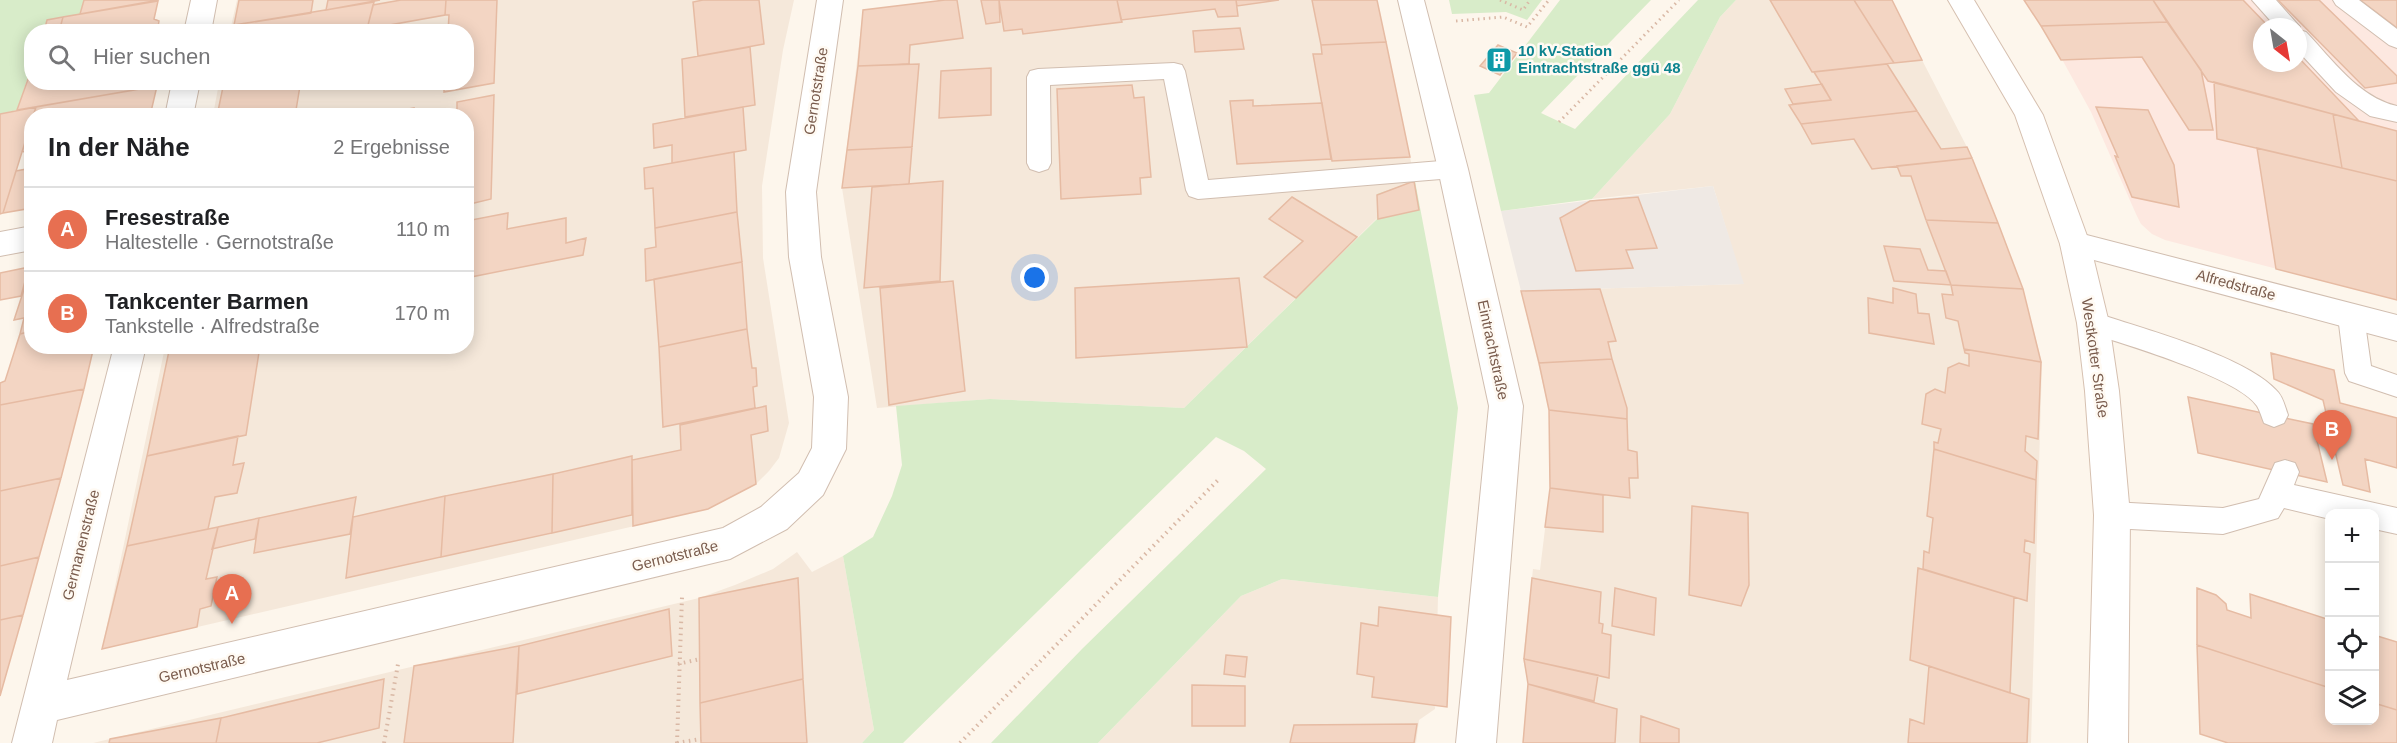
<!DOCTYPE html>
<html lang="de">
<meta charset="utf-8">
<style>
:root{--surface:#fff;--page:#f6f6f6;--text:#202124;--muted:#757577;--line:#e0e0e0;--accent:#e76f51}
body{margin:0;font-family:Helvetica,sans-serif;background:var(--page);color:var(--text)}
.controls{position:absolute;right:18px;bottom:18px;display:grid;overflow:hidden;border-radius:12px;box-shadow:0 3px 15px #0003}
.controls button{width:54px;height:54px;display:grid;place-items:center;padding:0;border:0;border-bottom:2px solid var(--line);background:var(--surface);color:var(--text);font:30px sans-serif}
.compass{position:absolute;left:2253px;top:18px;width:54px;height:54px;border-radius:50%;background:var(--surface);box-shadow:0 3px 15px #0003;rotate:149deg}
.you{position:absolute;left:1035px;top:278px;width:21px;height:21px;margin:-15px;border:4px solid #fff;border-radius:50%;background:#1a73e8;box-shadow:0 0 0 9px #1a73e833}
.badge{display:grid;place-items:center;width:39px;height:39px;border-radius:50%;background:var(--accent);color:#fff;font-size:20px;font-weight:700}
.pin{position:absolute;translate:-50% -50px;filter:drop-shadow(0 2px 3px #0008)}
.pin::after{content:'';position:absolute;top:32px;width:21px;height:18px;background:inherit;clip-path:polygon(0 0,100% 0,50% 100%)}
.list{margin:0;padding:0;list-style:none}
h2{display:flex;justify-content:space-between;align-items:center;height:78px;margin:0;padding:0 24px;font-size:26px}
h2 small{font-size:20px;font-weight:400;color:var(--muted)}
.list li{display:grid;grid-template-columns:39px 1fr auto;gap:18px;align-items:center;box-sizing:border-box;height:84px;padding:0 24px;border-top:2px solid var(--line)}
.list b{display:block;font-size:22px;white-space:nowrap}
.list p{margin:0;font-size:20px;white-space:nowrap;color:var(--muted)}
.list em{font-size:20px;font-style:normal;color:var(--muted)}
.icon{flex:none;width:33px;height:33px;fill:none;stroke:currentColor;stroke-width:2;stroke-linecap:round;stroke-linejoin:round}
.map{position:relative;flex:none;width:2397px;height:743px;overflow:hidden}
.search{position:absolute;background:var(--surface);box-shadow:0 3px 15px #0003;left:24px;top:24px;width:450px;height:66px;display:flex;align-items:center;gap:15px;box-sizing:border-box;padding:0 21px;border-radius:24px;color:var(--muted);font-size:22px}
.panel{position:absolute;background:var(--surface);box-shadow:0 3px 15px #0003;left:24px;top:108px;width:450px;height:246px;border-radius:24px}
.map>svg:first-child{display:block}
.residential{fill:#f5e8da}
.commercial{fill:#fde8e0;fill-rule:evenodd}
.industrial{fill:#efe9e4}
.green{fill:#d8ecc9}
.building{fill:#f3d5c3;stroke:#e6bba3;stroke-width:1.5}
.lines{fill:none;stroke-linecap:round;stroke-linejoin:round}
.service-casing{stroke:#d1beb0;stroke-width:2}
.minor-casing{stroke:#d1beb0;stroke-width:2}
.secondary-casing{stroke:#d6c0b0;stroke-width:2}
.path-far1{stroke:#d9b8a5;stroke-width:3;stroke-dasharray:1.5 4;stroke-linecap:butt}
.path{stroke:#d9b8a5;stroke-width:4;stroke-dasharray:1.5 4.5;stroke-linecap:butt}
.service{fill:#fff;fill-rule:evenodd}
.minor{fill:#fff;fill-rule:evenodd}
.secondary{fill:#fff;fill-rule:evenodd}
.labels{text-anchor:middle;stroke-width:5;stroke-linejoin:round;paint-order:stroke}
.culture-label{font-size:15px;font-weight:bold;fill:#0d838f;stroke:#fffaf3;text-anchor:start}
.street-label{font-size:15px;fill:#7a5c4d;stroke:#fffaf3}
</style>
<div class="map">
<svg width="2397" height="743" viewBox="0 0 2397 743">
<rect width="100%" height="100%" fill="#fdf6ec"/>
<path class="residential" d="M237,0h557l-11,50 -21,136 1,72 26,165 -10,35 -10,13 -13,13 -48,25 -606,140 63,-302 301,-1v-230l-253,-1 6,-32 247,-1v-50l-236,-1z
M944,0h433l38,181 -231,227 -194,-9 -113,9 -35,-220 21,-178z
M1736,0h155l77,149 55,140 19,74 -11,380h-508l5,-60 -5,-24 10,-90 7,1 10,-82 -1,-78 -28,-119 222,-7 -30,-98 -121,13 78,-85 50,-97z
M797,552l15,20 31,-16 31,174 -12,13h-769l606,-145 36,-13 38,-16z
M1282,579l156,18 -3,112 -16,11 -3,23h-318l143,-147z"/>
<path class="commercial" d="M2023,0h374v300l-232,-60 -13,-6 -11,-10 -5,-10 -45,-102 -33,-60zM2262,27h36v36h-36z"/>
<path class="industrial" d="M1713,186l31,98 -223,7 -20,-80z"/>
<path class="green" d="M0,0h84l-4,14 -33,6 -3,11 -12,1 -1,36 -14,42 -17,4z
M1449,0h93l-15,20 -21,-8 -54,2z
M1560,0h91l-110,113 34,16 123,-129h38l-16,17 -50,97 -78,85 -91,12 -27,-116 15,-2z
M1415,181l43,227 -20,189 -156,-18 -41,17 -143,147h-107l91,-94 184,-180 -22,-18 -28,-14 -313,306h-41l12,-13 -31,-174 30,-19 19,-41 10,-31 -6,-59 94,-7 194,9 193,-189v-25z"/>
<path class="building" d="M84,0h75l-79,14z
M239,0h74l-2,13 -77,12z
M328,0h52l-54,10z
M401,0h45l-1,15 -78,14 6,-24z
M446,0h51l-3,83 -50,9v-10h22v-50h-18l1,-17h-4z
M703,0h56l5,44 -66,12 -5,-54z
M945,0h12l6,38 -53,7 -1,19 -51,2 5,-56z
M981,0h18l1,22 -14,2z
M999,0h118l5,22 -99,12 -1,-5 -18,2z
M1117,0h119l2,16 -20,1 -3,-8 -94,11z
M1236,0h43l-42,6z
M1312,0h65l9,42 -65,3z
M1770,0h84l40,63 -82,9z
M1854,0h38l30,60 -28,3z
M2024,0h129l14,22 -126,4z
M2153,0h90l26,27h-7v36h36v-6l61,64 -151,-40z
M2278,0h41l78,76v7l-32,5z
M2360,0h37v28z
M158,1l-4,18 5,2 -1,6 -7,5h-92l4,-15z
M374,2l-7,27 -16,3h-39v-3l-14,3h-65l1,-7z
M63,17l-4,15h-15l3,-12z
M2167,22l34,48 12,60h-24l-47,-73 -81,3 -20,-34z
M1240,28l4,21 -49,3 -2,-21z
M1386,42l24,115 -78,4 -19,-107h9l-1,-9z
M1498,45l19,8 -17,22 -20,-9z
M750,47l5,58 -70,12 -3,-58z
M919,64l-7,83 -65,3 11,-84z
M1887,64l30,47 -116,13 -12,-19 42,-5 -17,-28z
M32,68v14h104l-2,8 -117,20z
M991,68v47l-52,3 2,-47z
M224,82h66v6l10,-2 -5,30h-78z
M2214,82l119,32 9,54 -125,-29z
M1822,84l9,16 -38,4 -8,-15z
M1132,85l2,13 10,-1 7,80 -11,1 1,16 -80,5 -4,-110z
M157,86l-7,30h-117l3,-9z
M494,95l-3,104 -25,6v-89h-9v-14z
M1253,100v6l69,-3 9,56 -94,5 -7,-63z
M36,107l-33,106 -3,1v-100z
M743,107l3,43 -74,13v-18l-18,3 -1,-24z
M2096,107l52,3 26,55 5,42 -47,-10 -17,-41 3,1z
M414,108v8h-37v-1z
M1917,111l24,38 26,-2 5,11 -100,11 -18,-30 -42,5 -11,-20z
M2333,114l64,17v50l-55,-13z
M32,121v29l-10,2z
M912,147l-3,37 -67,4 5,-38z
M2257,148l140,33v119l-121,-31z
M734,152l3,60 -82,16 -2,-40 -8,1 -1,-21z
M1972,158l26,65 -72,-3 -15,-44h-10l-4,-10z
M32,168v40l-29,5 13,-42z
M943,181l-3,100 -76,7 8,-101z
M1414,181l5,29 -41,9 -1,-24z
M1292,197l65,40 -61,61 -32,-21 39,-36 -34,-22z
M1638,197l19,51 -31,2 7,18 -57,3 -16,-53 30,-17z
M737,212l5,50 -96,19 -1,-32 11,-2 -1,-19z
M508,213l-1,16 59,-11v25l20,-5 -3,17 -117,23v-57z
M1926,220l72,3 25,66 -72,-4z
M1884,246l36,3 8,21 18,1 5,14 -57,-4z
M742,262l5,67 -88,18 -5,-68z
M32,265v66l-12,3 4,-16 -10,2z
M29,267l-8,29 -21,4v-27z
M1239,278l8,69 -171,11 -1,-70z
M953,281l12,110 -76,14 -9,-117z
M1951,285l72,4 18,73 -77,-13 -6,-28 -12,-3 -4,-24 11,1z
M1893,288l23,6 2,19 11,1 5,30 -65,-11 -1,-35 25,5z
M1600,289l16,52 -8,1 4,17 -73,4 -18,-72z
M747,329l5,39h4l1,18 -4,1 2,21 -92,19 -4,-80z
M32,331v15h62l-10,43 -84,16v-22l5,-2 15,-47z
M170,346h90l-14,89 -99,21z
M1964,349l77,13 -3,77 -12,-3 -1,15 12,10 -1,19 -102,-31v-7l4,1 3,-14 -19,-5 4,-30 9,-5 10,4 3,-25 11,-5 10,3v-12l-4,-1z
M2271,353l63,17 6,33 57,15v50l-32,-9 5,33 -27,-7 -20,-85 -49,-21z
M1612,359l15,49v11l-78,-9 -10,-47z
M84,389l-23,89 -61,13v-86z
M2188,397l125,27 14,58 -129,-29z
M766,406l2,25 -17,4 5,49 -48,25 -75,17 -1,-66 49,-10 -1,-25z
M1549,410l78,9 1,31 9,2 1,26h-9l1,20 -80,-10z
M238,436l-5,29 11,-2 -7,30 -22,4 -7,32 -81,17 20,-90z
M1934,449l102,31 -2,63 -9,-3 -1,12 6,2 -3,47 -104,-32 1,-18 5,2 4,-35 -6,-2z
M632,456v59l-80,18 1,-59z
M553,474l-1,59 -111,24 4,-61z
M61,478l-22,79 -39,9v-75z
M1550,488l53,7v37l-58,-5z
M445,496l-4,61 -95,21 7,-61z
M356,497l-6,37 -96,19 5,-35z
M1692,506l56,7 1,72 -8,21 -52,-11z
M259,518l-4,21 -43,10 6,-22z
M218,527l-12,52 11,-2 -6,29 -11,3 -3,18 -95,22 25,-103z
M39,557l-16,58 -23,5v-54z
M1918,568l96,29 -4,96 -100,-33z
M798,578l5,101 -103,24 -1,-105z
M1532,578l69,14 -2,31 4,1 -1,9 9,2 -2,43 -85,-19z
M1615,588l41,10 -2,37 -42,-9z
M2197,588l19,7 10,9 1,6 24,8 -1,-24 80,26v68l-133,-43z
M1379,607l72,10 -4,90 -75,-10 2,-20 -17,-3 4,-51 17,3z
M669,609l3,47 -155,38 2,-48z
M23,615l-23,81v-76z
M2374,635l23,7v68l-23,-7z
M2197,645l133,43v32h44v-17l23,7v33h-169l-28,-9z
M519,646l-6,97h-109l10,-77z
M1226,655l21,2 -2,20 -21,-3z
M1524,659l74,16 -4,26 -66,-17z
M1929,666l100,33 -2,44h-119l2,-24 14,5z
M384,679l-5,49 -62,15h-101l5,-25z
M803,679l4,64h-106l-1,-40z
M1528,684l89,25 -2,34h-92z
M1192,685l53,1v40h-53z
M1641,716l38,13v14h-39z
M221,718l-5,25h-107l1,-4z
M1417,724l-3,19h-124l4,-18z"/>
<g class="lines">
<g class="service-casing">
<path id="service" d="M2252,0h24l24,27 -1,3 7,2c25,26 53,66 91,74v16l-27,-6 -34,-24 -38,-41v-24h-22z
M2333,0h26l38,29v19l-8,-3 -53,-40z
M1174,63l8,2 3,6 23,109 245,-20 9,3 3,6 -3,6 -9,3 -255,21 -9,-3 -3,-6 -22,-111 -114,6 1,78 -3,6 -9,3 -9,-3 -3,-6v-86l3,-6 8,-2z
M2351,305l9,4 4,7 7,50 26,9v22l-48,-16 -4,-8 -7,-57 4,-7z
M2093,312c47,16 151,43 183,78 7,6 9,17 12,25l-4,8 -10,4 -10,-4c-2,-5 -4,-12 -7,-17 -19,-29 -137,-63 -173,-75l-4,-8 4,-8z
M2285,460l10,3 4,9 -5,13 103,23v26l-23,-5v-15h-44v5l-46,-11 -6,10 -55,16 -111,-6 -10,-4 -5,-9 5,-9 10,-4 111,6 36,-9 16,-36z"/>
</g>
<g class="minor-casing">
<path id="minor" d="M191,0h26l-6,32h-27z
M817,0h26l-27,192 5,65 27,140 -2,52 -23,46 -36,34 -57,30 -673,161 -5,23h-40l102,-397h32l-79,334 656,-152 38,-21 38,-34 13,-25 2,-51 -25,-140 -3,-65z
M1398,0h26l44,169 55,237 -27,337h-40l33,-337 -51,-237z
M172,82h28l-7,34h-28z
M32,226v24l-32,6v-24z
M2075,232l322,83v26l-333,-89 -4,-8 4,-8z"/>
</g>
<g class="secondary-casing">
<path id="secondary" d="M1948,0h26l69,115 47,129 19,79 10,68 11,124 -2,228h-40l6,-228 -9,-124 -8,-68 -17,-79 -45,-129z"/>
</g>
<path class="path-far1" d="M1500,0l23,10 7,-10
M1456,21l47,-4 24,10 22,-27
M1559,122l120,-122"/>
<path class="path" d="M678,664l22,-5
M384,743l14,-79
M677,743l5,-146
M677,743l24,-4
M960,743l259,-264"/>
<use href="#service" class="service"/>
<use href="#minor" class="minor"/>
<use href="#secondary" class="secondary"/>
</g>
<defs>
<g id="building-square" transform="scale(1.35)"><rect x="-9" y="-9" width="18" height="18" rx="4" fill="#0f9aa8" stroke="#fffaf3"/><path d="M-4-6H4V6H1V3H-1V6H-4ZM-2.5-4.3h1.7v1.8h-1.7ZM.8-4.3h1.7v1.8H.8ZM-2.5-1h1.7V.8h-1.7ZM.8-1h1.7V.8H.8Z" fill="#fff"/></g>
</defs>
<g fill-rule="evenodd">
<use href="#building-square" x="1499" y="60"/>
</g>
<g class="labels">
<g class="culture-label">
<text x="1518" y="56">10 kV-Station<tspan x="1518" dy="17">Eintrachtstraße ggü 48</tspan></text>
</g>
<g class="street-label">
<text transform="translate(816 91) rotate(-81)" y="5">Gernotstraße</text>
<text transform="translate(2236 285) rotate(15)" y="5">Alfredstraße</text>
<text transform="translate(1493 350) rotate(78)" y="5">Eintrachtstraße</text>
<text transform="translate(2095 358) rotate(82)" y="5">Westkotter Straße</text>
<text transform="translate(81 545) rotate(-76)" y="5">Germanenstraße</text>
<text transform="translate(675 556) rotate(-14)" y="5">Gernotstraße</text>
<text transform="translate(202 668) rotate(-13)" y="5">Gernotstraße</text>
</g>
</g>
</svg>
<div class="controls">
<button>+</button>
<button>−</button>
<button><svg class="icon" aria-label="locate" viewBox="0 0 24 24"><circle cx="12" cy="12" r="6"/><path d="M12 2v4M12 18v4M2 12h4M18 12h4"/></svg></button>
<button><svg class="icon" aria-label="layers" viewBox="0 0 24 24"><path d="M12 4l9 5-9 5-9-5zM3 14l9 5 9-5"/></svg></button>
</div>
<svg class="compass" viewBox="-18 -18 36 36"><path d="M0-13l5 13h-10z" fill="#e53935"/><path d="M0 13l5-13h-10z" fill="#757577"/></svg>
<div class="you"></div>
<div class="pin badge" style="left:232px;top:624px">A</div>
<div class="pin badge" style="left:2332px;top:460px">B</div>
<div class="search"><svg class="icon" aria-label="search" viewBox="0 0 24 24"><circle cx="10" cy="10" r="6"/><path d="M15 15l6 6"/></svg>Hier suchen</div>
<section class="panel">
<h2>In der Nähe<small>2 Ergebnisse</small></h2>
<ul class="list">
<li><span class="badge">A</span><div><b>Fresestraße</b><p>Haltestelle · Gernotstraße</p></div><em>110 m</em></li>
<li><span class="badge">B</span><div><b>Tankcenter Barmen</b><p>Tankstelle · Alfredstraße</p></div><em>170 m</em></li>
</ul>
</section>
</div>
